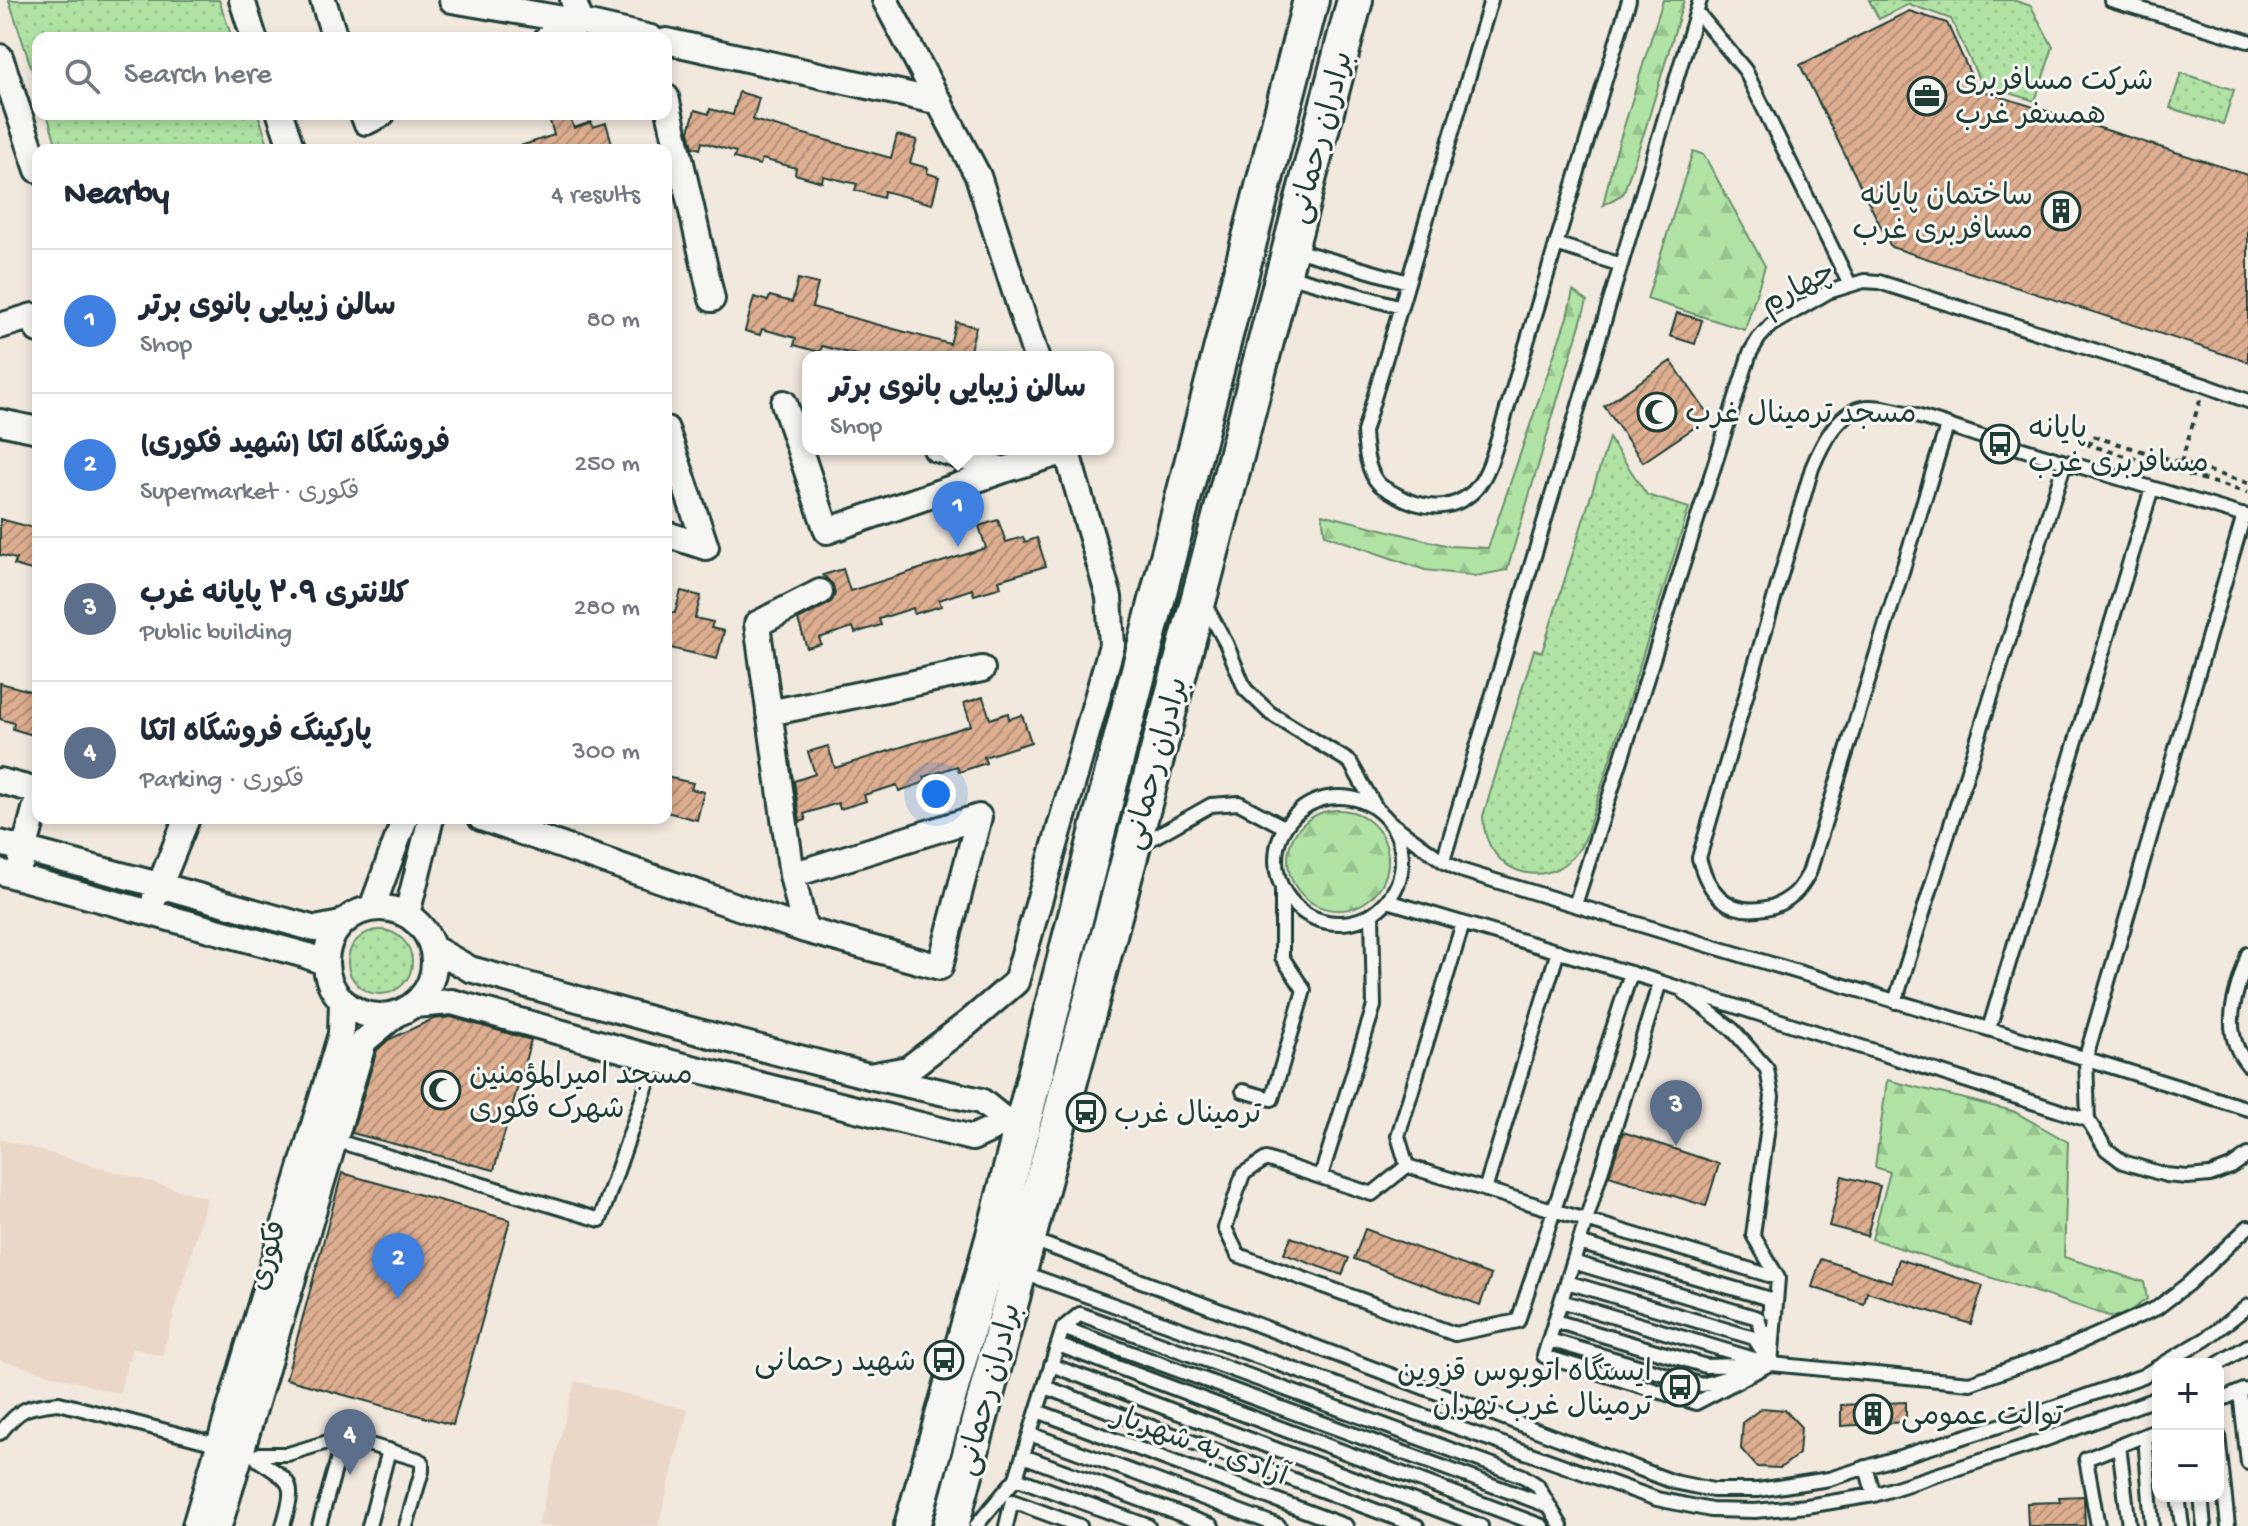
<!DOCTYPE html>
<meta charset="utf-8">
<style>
:root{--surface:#fff;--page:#f2f2f3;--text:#1f2937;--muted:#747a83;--line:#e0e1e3;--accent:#1f3d34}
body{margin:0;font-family:"Gochi Hand","Playpen Sans Arabic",sans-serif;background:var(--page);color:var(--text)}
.controls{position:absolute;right:24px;bottom:24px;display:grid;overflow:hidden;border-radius:16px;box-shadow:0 4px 12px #0003}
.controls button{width:72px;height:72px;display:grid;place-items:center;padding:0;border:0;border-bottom:2px solid var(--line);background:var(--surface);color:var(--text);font:40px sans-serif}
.you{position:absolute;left:936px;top:794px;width:28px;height:28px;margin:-20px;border:6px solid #fff;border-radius:50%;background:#1a73e8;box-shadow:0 0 0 12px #1a73e833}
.badge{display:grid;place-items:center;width:52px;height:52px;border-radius:50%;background:var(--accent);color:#fff;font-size:26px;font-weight:700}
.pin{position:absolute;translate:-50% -66px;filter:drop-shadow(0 2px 4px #0008)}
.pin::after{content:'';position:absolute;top:42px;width:28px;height:24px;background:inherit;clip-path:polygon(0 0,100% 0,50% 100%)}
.popup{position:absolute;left:802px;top:351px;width:312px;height:104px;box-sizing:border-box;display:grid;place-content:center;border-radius:16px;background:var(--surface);filter:drop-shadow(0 2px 6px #0005);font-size:26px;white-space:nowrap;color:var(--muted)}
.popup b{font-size:30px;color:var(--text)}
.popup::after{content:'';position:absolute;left:50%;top:100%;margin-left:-16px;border:16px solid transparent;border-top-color:var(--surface)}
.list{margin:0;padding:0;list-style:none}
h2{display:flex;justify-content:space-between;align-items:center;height:104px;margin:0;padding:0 32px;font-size:34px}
h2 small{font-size:26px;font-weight:400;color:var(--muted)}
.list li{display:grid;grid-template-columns:52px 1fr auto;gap:24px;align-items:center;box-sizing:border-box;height:144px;padding:0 32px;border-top:2px solid var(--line)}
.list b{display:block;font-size:30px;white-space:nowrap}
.list p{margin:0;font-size:26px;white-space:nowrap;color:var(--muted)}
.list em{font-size:26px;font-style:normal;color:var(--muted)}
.icon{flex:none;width:44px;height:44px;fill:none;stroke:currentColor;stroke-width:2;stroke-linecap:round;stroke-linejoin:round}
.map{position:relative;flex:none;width:2248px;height:1526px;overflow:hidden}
.search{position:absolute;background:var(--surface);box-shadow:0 4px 12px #0003;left:32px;top:32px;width:640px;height:88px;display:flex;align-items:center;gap:20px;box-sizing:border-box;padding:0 28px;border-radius:16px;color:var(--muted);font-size:30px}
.panel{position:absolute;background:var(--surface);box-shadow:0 4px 12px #0003;left:32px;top:144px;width:640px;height:680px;border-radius:16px}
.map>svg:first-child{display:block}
.built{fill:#ebd7c7}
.green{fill:url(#green-dots);stroke:#68906c;stroke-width:2}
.forest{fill:url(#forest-firs);stroke:#68906c;stroke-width:2}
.building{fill:url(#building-hatch);stroke:#1f3d34;stroke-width:2}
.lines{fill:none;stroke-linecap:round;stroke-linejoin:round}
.lane-casing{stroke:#1f3d34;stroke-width:18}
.street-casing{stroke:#1f3d34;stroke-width:30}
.secondary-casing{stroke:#1f3d34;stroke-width:40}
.path{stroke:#1f3d34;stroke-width:4;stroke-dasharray:6 6;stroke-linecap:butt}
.lane{stroke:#f6f6f2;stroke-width:12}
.street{stroke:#f6f6f2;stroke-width:24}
.secondary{stroke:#f6f6f2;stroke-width:34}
.labels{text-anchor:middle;stroke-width:6;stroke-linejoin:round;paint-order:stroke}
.poi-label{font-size:30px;fill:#1f3d34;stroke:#f6f6f2;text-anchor:start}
.street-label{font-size:30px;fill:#1f3d34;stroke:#f6f6f2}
</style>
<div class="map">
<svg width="2248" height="1526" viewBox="0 0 2248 1526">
<defs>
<pattern id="green-dots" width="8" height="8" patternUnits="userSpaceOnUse" patternTransform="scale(2)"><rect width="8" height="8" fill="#b0e3a4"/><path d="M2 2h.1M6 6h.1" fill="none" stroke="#97c48e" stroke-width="1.8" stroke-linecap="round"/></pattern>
<pattern id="forest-firs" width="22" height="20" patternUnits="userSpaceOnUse" patternTransform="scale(2)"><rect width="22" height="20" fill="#b0e3a4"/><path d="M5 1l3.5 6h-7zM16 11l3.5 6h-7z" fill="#97c48e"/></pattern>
<pattern id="building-hatch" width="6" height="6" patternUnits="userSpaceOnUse" patternTransform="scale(2)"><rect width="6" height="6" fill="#deae90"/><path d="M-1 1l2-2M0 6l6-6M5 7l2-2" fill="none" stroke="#b38f76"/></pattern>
</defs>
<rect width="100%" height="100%" fill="#f1e8de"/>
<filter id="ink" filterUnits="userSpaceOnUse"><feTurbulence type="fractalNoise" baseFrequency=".0125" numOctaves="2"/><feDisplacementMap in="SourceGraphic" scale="16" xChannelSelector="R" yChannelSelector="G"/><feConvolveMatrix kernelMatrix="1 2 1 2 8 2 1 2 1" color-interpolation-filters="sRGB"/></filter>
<g filter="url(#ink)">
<path class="built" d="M0,1139l207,59 -45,158 -30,-8 -13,46 -119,-34z
M575,1381l113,29 -30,116h-120z"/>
<path class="green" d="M9,0h210l13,38h-194v50z
M1869,0h144l18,6 22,41 -18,54 -51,-16 -6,-8 -27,-58 -42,-15 -30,15z
M2181,73l53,17 -11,34 -53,-16z
M47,114h211l12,36h-212z
M1609,438l38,57 42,13 -104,331c-27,57 -101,40 -102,-23l51,-166 8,2z
M348 962a32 32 0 1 1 64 0a32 32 0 1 1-64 0Z"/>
<path class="forest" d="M1663,0h21l-39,130 -22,64 -20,11 10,-43z
M1693,151l11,4 61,111 -20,64 -98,-31z
M1573,291l14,10 -80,269 -31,6 -51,-6 -100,-35 -3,-21 127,32 39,2 79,-231z
M1288 860a50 50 0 1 1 100 0a50 50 0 1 1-100 0Z
M1887,1080l126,31 55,31 -4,115 80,25 3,17 -25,17h-13l-237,-77 18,-67 -15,-5z"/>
<path class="building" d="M1909,11l38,12 30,66 271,86v187l-357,-115 -91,-182z
M739,92l20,6 -6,22 138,38 6,-23 20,5 -7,23 18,5 -1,5 12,4 -7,27 -48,-13 -1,7 -28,-8 2,-6 -34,-8 -1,6 -27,-8 1,-6 -34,-9 -2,6 -26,-7 2,-6 -34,-10 -2,7 -7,-2 -4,-16 6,-21 14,4 1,-5 23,6z
M548,114h21l5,14 17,-6 2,5 13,-4 8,27h-97v-3l37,-12z
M798,279l20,5 -6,23 138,37 6,-22 20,5 -6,23 9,2 -1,5h-123l1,-2 -34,-9 -2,6 -26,-7 2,-7 -34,-9 -2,6 -15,-4 9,-34 14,4 2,-5 22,6z
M1677,313l25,7 -7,24 -25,-8z
M1671,361l39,56 -67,45 -39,-56z
M0,519l38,10v43l-24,-7 2,-6 -16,-4z
M998,520l8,22 17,-5 2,5 12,-4 9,28 -47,14 2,7 -27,8 -2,-6 -33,11 2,6 -27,8 -1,-6 -34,11 2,6 -26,8 -2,-6 -34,11 2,6 -14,4 -9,-28 29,-15 5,-4 3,-7 -2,-9 -10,-10 20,-6 7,22 136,-43 -7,-22z
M681,591l20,5 -6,22 18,4 -2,6 13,3 -7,28 -51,-12v-36l9,2z
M0,683l38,10v36l-3,-1 -2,7 -20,-6 1,-6 -14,-4z
M983,697l7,22 18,-6 1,6 13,-4 9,27 -47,15 2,6 -27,9 -2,-6 -33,11 2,5 -27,9 -2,-6 -33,10 2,6 -26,8 -2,-6 -34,11 2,6 -6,2 -6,-41 21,-7 -7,-22 20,-6 7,22 136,-43 -7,-22z
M666,777l27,6 -2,6 13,3 -7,28 -31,-8z
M451,1017l80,23 -37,130 -142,-37 25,-83 11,-10 45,-21z
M1623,1132l96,32 -13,42 -97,-30z
M342,1173l168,47 -57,205 -167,-46z
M1842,1176l38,10 -13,50 -38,-10z
M1365,1229l126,46 -11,30 -126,-46z
M1291,1237l58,21 -7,17 -58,-21z
M1821,1259l71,23 7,-23 84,27 -12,38 -104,-32 -3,12 -52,-17z
M1906,1402v20l-65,4v-21z
M1762,1408l23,2 16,17 -2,27 -19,14 -23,-1 -16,-18 2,-27z
M2084,1496l1,30h-57l-1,-23 33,-1 -1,-5z"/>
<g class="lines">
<g class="lane-casing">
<path id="lane" d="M1491,0l-127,432c1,16 3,40 15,52 4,4 11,7 16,10 26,15 56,19 79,-3 14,-15 19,-36 25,-55l130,-436
M2111,0l137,41
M1697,12l48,58 105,215
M1556,244l65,21
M1292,249l116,33
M1287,275l114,32
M1947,426l-138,447c-4,7 -9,16 -15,21 -8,7 -17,12 -28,14 -38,8 -58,-15 -67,-50l113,-390c10,-24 26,-58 55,-61 25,-2 86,21 112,29 90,27 179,54 269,81
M2244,515l-158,542 2,63 18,29 17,13 43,13 21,2 23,-2 21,-8 17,-12
M1204,603l22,40 19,46 25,24 80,49 26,46
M1276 860a63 63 0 1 1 126 0a63 63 0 1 1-126 0Z
M1391,823l52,38 17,9c262,81 527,156 788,239
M1140,845l71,-40 28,-2 45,24
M1443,861l257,-861
M1388,901l272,81 428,138
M1575,905l175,-552 9,-15 12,-13 57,-33 36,-11 15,1 325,103 44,16
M2248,954c-11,37 -30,76 0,111
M1660,982l-116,374 152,47 72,-38
M1684,992l49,38 34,39 5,28 -19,138 25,43 -7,86
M1895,1002l170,-540
M1989,1029l163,-541
M1243,1091l29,8 32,-109 -22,-33v-69
M347,1144l253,76 56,-161
M1407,1166l-35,28 -106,-35 -23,15 -18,54 13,27 217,79 63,-13 113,-348
M1407,1166l371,112
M1407,1166l-9,-30 65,-213
M1321,1176l53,-170 -2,-92
M1485,1190l73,-239
M1030,1239l644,243 39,8h45l71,-11 189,-59 125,-44 15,-9
M1579,1243l191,56v14
M1573,1262l185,56 10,35
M1021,1272l636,227 54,11 44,1 52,-5 67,-11 153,-49 131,-48
M1567,1282l187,56 11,17
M1561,1301l200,60
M1555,1321l151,45 65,-2 199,19 90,-32 97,-43 31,-24 60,-57
M1063,1328l486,178
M1549,1340l153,45 39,-12
M1058,1345l484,181
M2163,1364l43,-25 42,-33
M2218,1364l30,-18
M1051,1365l430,161
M1045,1387l372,139
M2240,1392l8,71
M2218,1401l26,-11
M1037,1411l309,115
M0,1433c20,-25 27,-27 59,-30l161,42
M1030,1434l249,92
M2218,1435l10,91
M2145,1436l7,90
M2119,1445l10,81
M238,1450l19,7 1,3c37,24 37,23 25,66
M1023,1456l189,70
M257,1457l3,-3h28l56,-17 73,22 5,3v9l-16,55
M1866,1467l8,28
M1016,1478l132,48
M2178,1496l4,30
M2201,1496l3,30
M319,1526l25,-89
M369,1526l20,-76
M976,1526l40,-48 47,-150 17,-14 443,162 14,9 24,41
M1006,1526l6,-25 68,25
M2098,1526l-12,-67 72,-29"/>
</g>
<g class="street-casing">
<path id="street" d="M242,0l12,38
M323,0l12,38
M452,0l129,22 -34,16
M573,0l8,22 70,16
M885,0l93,176 58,181
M666,41l274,61
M0,57l38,113
M666,97l46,202
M280,114l12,36
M363,114l3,8 16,-8
M0,326l33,-10 5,14
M784,403l43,128 177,-61 -68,-21
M0,422l38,8
M666,429l40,118 -40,-13
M1004,470l62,-19
M769,713l213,-44
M0,781l38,10
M481,818l324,112 135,37 39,-150 -187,58
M0,843l159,42 156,44 26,-5
M21,862l17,-64
M0,872l305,83 21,8
M155,897l32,-79
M326 962a54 54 0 1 1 108 0a54 54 0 1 1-108 0Z
M372,908l33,-90
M407,914l24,-96
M805,930l-13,-55 -35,-251 63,-32
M433,948l37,21 194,54 205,53 112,25 26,21 14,4
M414,1005l38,-3 204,57 316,79 35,-16
M869,1076l39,-7 60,-46 48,-41 96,-337 -3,-48 -43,-148
M195,1526l146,-492 1,-33
M219,1526l145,-485 31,-26"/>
</g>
<g class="secondary-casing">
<path id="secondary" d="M912,1526l81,-287 318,-1239
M951,1526l249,-932 155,-594"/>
</g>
<path class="path" d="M2181,463l19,-63
M2248,483l-156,-47 -3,9 159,48"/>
<use href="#lane" class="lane"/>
<use href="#street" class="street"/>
<use href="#secondary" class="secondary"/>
</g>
</g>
<defs>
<g id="office-ring" transform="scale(2)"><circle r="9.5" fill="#f6f6f2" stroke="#1f3d34" stroke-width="1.5"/><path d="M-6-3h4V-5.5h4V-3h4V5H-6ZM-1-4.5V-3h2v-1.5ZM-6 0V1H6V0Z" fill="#1f3d34"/></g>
<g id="building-ring" transform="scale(2)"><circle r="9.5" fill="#f6f6f2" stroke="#1f3d34" stroke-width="1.5"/><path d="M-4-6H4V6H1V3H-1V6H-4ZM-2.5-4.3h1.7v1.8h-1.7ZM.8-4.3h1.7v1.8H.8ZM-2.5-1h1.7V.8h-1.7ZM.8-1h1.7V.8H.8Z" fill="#1f3d34"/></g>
<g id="mosque-ring" transform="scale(2)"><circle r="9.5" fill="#f6f6f2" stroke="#1f3d34" stroke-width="1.5"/><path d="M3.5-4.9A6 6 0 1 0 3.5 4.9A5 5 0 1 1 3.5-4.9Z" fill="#1f3d34"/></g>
<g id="bus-ring" transform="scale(2)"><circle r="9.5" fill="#f6f6f2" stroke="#1f3d34" stroke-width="1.5"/><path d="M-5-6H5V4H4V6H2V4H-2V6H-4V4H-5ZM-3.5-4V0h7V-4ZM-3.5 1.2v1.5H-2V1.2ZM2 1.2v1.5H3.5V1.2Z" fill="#1f3d34"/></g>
</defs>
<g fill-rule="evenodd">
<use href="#office-ring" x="1927" y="96"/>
<use href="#building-ring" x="2061" y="211"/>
<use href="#mosque-ring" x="1657" y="412"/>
<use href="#bus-ring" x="2000" y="444"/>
<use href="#mosque-ring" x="441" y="1090"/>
<use href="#bus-ring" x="1086" y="1112"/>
<use href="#bus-ring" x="944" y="1360"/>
<use href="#bus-ring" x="1680" y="1387"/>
<use href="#building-ring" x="1873" y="1414"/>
</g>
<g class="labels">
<g class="poi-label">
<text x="1955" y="89">شرکت مسافربری<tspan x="1955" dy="34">همسفر غرب</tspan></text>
<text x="2033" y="204" text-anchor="end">ساختمان پایانه<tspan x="2033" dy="34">مسافربری غرب</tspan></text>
<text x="1685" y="422">مسجد ترمینال غرب</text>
<text x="2028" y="437">پایانه<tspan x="2028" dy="34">مسافربری غرب</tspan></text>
<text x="469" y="1083">مسجد امیرالمؤمنین<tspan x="469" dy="34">شهرک فکوری</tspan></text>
<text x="1114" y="1122">ترمینال غرب</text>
<text x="916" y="1370" text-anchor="end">شهید رحمانی</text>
<text x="1652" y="1380" text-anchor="end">ایستگاه اتوبوس قزوین<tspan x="1652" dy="34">ترمینال غرب تهران</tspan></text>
<text x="1901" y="1424">توالت عمومی</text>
</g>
<g class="street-label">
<text transform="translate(1319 137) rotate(-75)" y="10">برادران رحمانی</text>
<text transform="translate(1797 286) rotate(-28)" y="10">چهارم</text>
<text transform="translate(1154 763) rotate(-75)" y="10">برادران رحمانی</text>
<text transform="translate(266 1255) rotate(-73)" y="10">فکوری</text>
<text transform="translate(987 1389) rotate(-75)" y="10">برادران رحمانی</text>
<text transform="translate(1201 1444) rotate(20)" y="10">آزادی به شهریار</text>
</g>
</g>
</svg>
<div class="controls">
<button>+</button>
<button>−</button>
</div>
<div class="you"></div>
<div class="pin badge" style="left:958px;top:547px;background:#3f7fe0">1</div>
<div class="popup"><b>سالن زیبایی بانوی برتر</b>Shop</div>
<div class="pin badge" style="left:398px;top:1299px;background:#3f7fe0">2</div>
<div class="pin badge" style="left:1676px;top:1146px;background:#5c6f8a">3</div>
<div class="pin badge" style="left:350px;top:1475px;background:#5c6f8a">4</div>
<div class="search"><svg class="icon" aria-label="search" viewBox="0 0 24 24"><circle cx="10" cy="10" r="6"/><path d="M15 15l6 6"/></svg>Search here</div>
<section class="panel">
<h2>Nearby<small>4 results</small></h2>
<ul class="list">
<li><span class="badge" style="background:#3f7fe0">1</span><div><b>سالن زیبایی بانوی برتر</b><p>Shop</p></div><em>80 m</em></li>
<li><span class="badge" style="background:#3f7fe0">2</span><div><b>فروشگاه اتکا (شهید فکوری)</b><p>Supermarket · فکوری</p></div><em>250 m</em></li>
<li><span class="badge" style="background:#5c6f8a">3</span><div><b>کلانتری ۲۰۹ پایانه غرب</b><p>Public building</p></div><em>280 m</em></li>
<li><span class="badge" style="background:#5c6f8a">4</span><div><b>پارکینگ فروشگاه اتکا</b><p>Parking · فکوری</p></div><em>300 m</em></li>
</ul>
</section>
</div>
